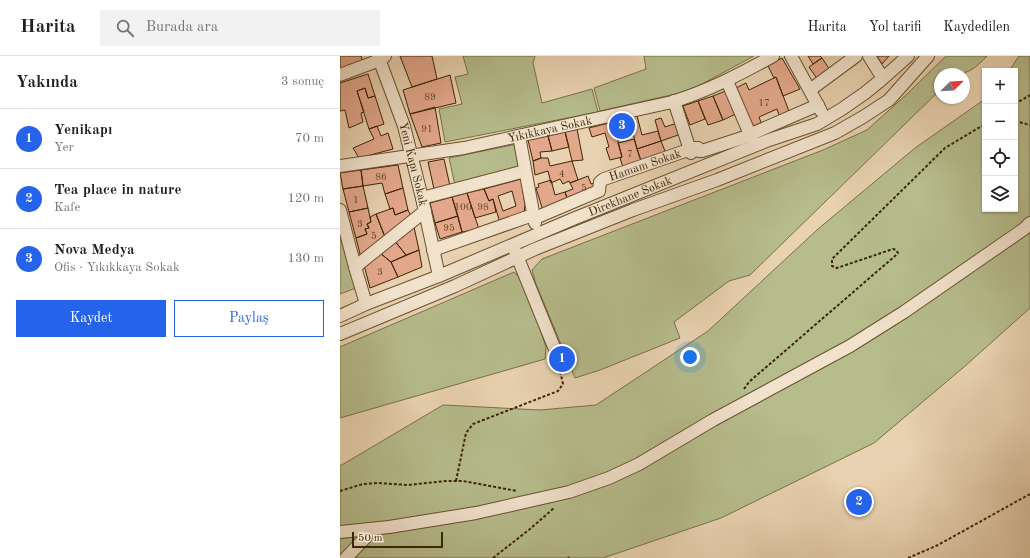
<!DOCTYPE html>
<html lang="tr">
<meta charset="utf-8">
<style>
:root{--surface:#fff;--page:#f2f2f2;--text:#202124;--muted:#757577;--line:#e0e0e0;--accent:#2563eb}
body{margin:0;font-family:"Old Standard TT",serif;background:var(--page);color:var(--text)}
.controls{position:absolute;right:12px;top:12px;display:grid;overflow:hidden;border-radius:0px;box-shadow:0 1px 3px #0004}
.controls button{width:36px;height:36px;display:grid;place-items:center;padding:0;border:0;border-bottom:1px solid var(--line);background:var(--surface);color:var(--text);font:20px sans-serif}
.compass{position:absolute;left:594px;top:12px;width:36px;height:36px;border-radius:50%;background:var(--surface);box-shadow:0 1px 3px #0004;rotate:66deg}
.scale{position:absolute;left:12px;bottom:10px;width:91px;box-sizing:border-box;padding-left:4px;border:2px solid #3e2503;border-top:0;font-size:11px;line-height:14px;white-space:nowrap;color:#3e2503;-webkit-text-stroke:3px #f1e2cc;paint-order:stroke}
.you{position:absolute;left:350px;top:301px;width:14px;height:14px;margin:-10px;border:3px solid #fff;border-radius:50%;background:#1a73e8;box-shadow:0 0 0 6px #1a73e833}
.badge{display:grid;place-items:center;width:26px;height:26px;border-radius:50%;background:var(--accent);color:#fff;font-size:13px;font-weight:700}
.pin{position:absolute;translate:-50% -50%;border:2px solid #fff;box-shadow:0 1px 4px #0006}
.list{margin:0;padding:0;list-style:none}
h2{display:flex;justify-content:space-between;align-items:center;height:52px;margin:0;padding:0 16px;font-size:17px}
h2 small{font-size:13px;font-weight:400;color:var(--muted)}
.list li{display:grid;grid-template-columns:26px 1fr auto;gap:12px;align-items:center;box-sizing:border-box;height:60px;padding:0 16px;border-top:1px solid var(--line)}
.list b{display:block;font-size:15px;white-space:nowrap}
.list p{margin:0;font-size:13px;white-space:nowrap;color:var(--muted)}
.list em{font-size:13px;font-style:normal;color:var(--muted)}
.actions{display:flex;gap:8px;padding:12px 16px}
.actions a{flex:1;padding:9px 0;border:1px solid var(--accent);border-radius:0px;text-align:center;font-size:14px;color:var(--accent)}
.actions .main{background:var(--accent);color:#fff}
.icon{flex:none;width:22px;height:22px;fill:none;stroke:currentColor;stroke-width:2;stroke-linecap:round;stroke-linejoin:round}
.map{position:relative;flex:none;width:690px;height:502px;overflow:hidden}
header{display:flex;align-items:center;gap:24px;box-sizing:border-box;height:56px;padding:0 20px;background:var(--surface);border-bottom:1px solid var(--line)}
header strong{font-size:19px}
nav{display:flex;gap:22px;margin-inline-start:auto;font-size:14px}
.search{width:280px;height:36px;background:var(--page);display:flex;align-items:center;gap:10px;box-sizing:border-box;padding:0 14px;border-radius:0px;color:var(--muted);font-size:15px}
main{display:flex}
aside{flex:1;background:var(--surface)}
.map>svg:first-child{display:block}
.green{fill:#b6bc8c;stroke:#7a7048}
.building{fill:#e3a88c;stroke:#3e2503;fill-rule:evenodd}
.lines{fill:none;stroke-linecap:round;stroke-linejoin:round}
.minor-casing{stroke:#69502e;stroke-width:14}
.path{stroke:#3e2503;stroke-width:2;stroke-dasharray:3 2;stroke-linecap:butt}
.minor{stroke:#f1e2cc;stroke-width:12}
.labels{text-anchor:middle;stroke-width:3;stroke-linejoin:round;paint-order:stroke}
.number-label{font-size:10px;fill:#674625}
.street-label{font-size:12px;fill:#3e2503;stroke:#f1e2cc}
</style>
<header>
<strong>Harita</strong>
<div class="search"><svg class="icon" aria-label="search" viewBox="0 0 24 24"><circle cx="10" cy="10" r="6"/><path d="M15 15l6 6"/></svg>Burada ara</div>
<nav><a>Harita</a><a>Yol tarifi</a><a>Kaydedilen</a></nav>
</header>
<main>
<aside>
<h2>Yakında<small>3 sonuç</small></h2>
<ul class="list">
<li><span class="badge">1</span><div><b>Yenikapı</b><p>Yer</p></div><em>70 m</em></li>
<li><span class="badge">2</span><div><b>Tea place in nature</b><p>Kafe</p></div><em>120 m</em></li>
<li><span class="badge">3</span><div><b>Nova Medya</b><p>Ofis · Yıkıkkaya Sokak</p></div><em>130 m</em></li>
</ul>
<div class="actions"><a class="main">Kaydet</a><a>Paylaş</a></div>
</aside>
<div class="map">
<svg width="690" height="502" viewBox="0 0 690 502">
<rect width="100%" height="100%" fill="#e9d2b1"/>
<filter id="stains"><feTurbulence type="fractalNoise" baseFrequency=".005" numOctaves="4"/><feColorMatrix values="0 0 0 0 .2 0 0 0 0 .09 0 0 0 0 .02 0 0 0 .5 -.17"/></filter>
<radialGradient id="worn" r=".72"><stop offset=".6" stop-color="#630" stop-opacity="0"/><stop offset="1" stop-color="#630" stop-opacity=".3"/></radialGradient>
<path class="green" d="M123,0h72l-2,7 9,40 50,-14 6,23 -153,30 -6,-33 23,-5 -7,-27 13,-3z
M304,0h110l-65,35 -89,20 -6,-23 52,-19z
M606,0h41c-18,19 -22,18 -47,18v16l-190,185 -21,6 -55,41 6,16 -80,32 -25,8 -39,-94 -4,-14 10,-11 281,-109 44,-20 40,-36z
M679,0h11v252l-66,59 -90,76 -153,75 -118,40h-263v-92l103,-61 97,5 56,-5 112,-74 110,-102 97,-81 70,-49v110h30v-138h-6z
M177,88l7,24 -69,17 -6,-27z
M0,169l16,63 -16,6z
M174,216l10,10 22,65 -1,12 -205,59v-71z"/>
<path class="building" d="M0,0h21l2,7 -23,7z
M60,0h32l5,23 -25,8z
M468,0h12l2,2 -9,6z
M537,0h12l-7,8z
M442,2l18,31 -17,7 -7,-19 -2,1 -6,-12z
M482,2l8,12 -12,10 -9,-13z
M28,18l7,22 -7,2 -3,-10 -8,3 7,21 -3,1 2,9 -14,6 -4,-18 -5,1v-28z
M110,19l6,28 -46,11 -7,-24z
M436,21l14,37 -10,4 -3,-9 -18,8 3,8 -9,4 -17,-41 10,-5 3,7z
M25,32l3,10 7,-2 9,28 -15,5 -12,-38z
M388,34l10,23 -15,7 -10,-24z
M373,40l10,24 -15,5 -10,-24z
M358,45l7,18 -15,6 -7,-19z
M95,51l6,36 -19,4 -12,-33z
M297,60l5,19 16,-4 3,10 -24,8 -8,-31z
M289,62l3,13 -16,4 -3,-13z
M321,62l4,9 12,-4 4,11 -20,7 -6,-21z
M273,66l9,35 -12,3 -4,-12 3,-1 -4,-14 -13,4 -3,-9z
M37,70l4,10 7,-3 5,16 -34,9 -6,-10 21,-9 -5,-10z
M237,73l6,31 -11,1 -7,-29z
M225,76l4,15 -17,4 -4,-15z
M208,80l4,15 -12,1 1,6 -8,3 -5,-21z
M294,83l8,25 -18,6 -4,-12 2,-1 -4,-14z
M321,85l6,15 -25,8 -5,-15z
M201,102h7l2,8 22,-5 6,19 -8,3 -1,-2 -6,3 -3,-5 -9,4 -3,-12 -13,4 -2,-14z
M104,103l6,27 -16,3 -6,-27z
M58,109l5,23 -18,6 -3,-11 -19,3 -2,-16z
M21,114l2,16 -20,3 -3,-16z
M248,120l3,8 4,-1 2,7 -29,11 -3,-9 8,-3 -3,-6z
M181,123l4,26 -1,7 -24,11 -7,-24 -4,2 -5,-12zM172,135l4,15 -13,5 -5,-15z
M211,124l4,15 10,-3 3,9 -25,10 -7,-23 3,-1 -1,-3z
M23,130l5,22 -19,4 -6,-23z
M63,132l5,22 -13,5 -2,-7 -3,1 -5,-15z
M144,133l5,12 4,-2 3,13 -21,6 -8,-25z
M127,137l12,36 -17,3 -10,-35z
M112,141l6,19 -23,7 -5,-20z
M28,152l3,14 -4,2 2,4 -4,1 2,5 -11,4 -7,-26z
M53,152l2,7 13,-5 4,8 -27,19 -9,-23z
M36,158l9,23 -24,21 -5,-20 11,-4 -2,-5 4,-1 -2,-4 4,-2 -1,-5z
M118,160l4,16 -22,7 -5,-16z
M74,171l5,23 -13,5 -12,-15z
M54,184l12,15 -15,7 -11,-9z
M79,194l3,17 -24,10 -7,-15z
M40,197l11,9 7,15 -28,11 -6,-23z"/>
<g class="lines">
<g class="minor-casing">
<g id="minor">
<path id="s1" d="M38,0l26,70 18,72 17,78"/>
<path d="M451,0l30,55"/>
<path d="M529,0l10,16"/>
<path d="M0,19l40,-15 5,-4"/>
<path d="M387,25l25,58"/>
<path d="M470,34l46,-34"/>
<path d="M334,45l17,52"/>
<path d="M179,80l16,87"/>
<path id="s2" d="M0,110l124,-18 208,-46c36,-11 68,-28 101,-46"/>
<path d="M82,142l103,-27"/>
<path d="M0,154l15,57 11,37"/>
<path id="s3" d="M93,194l97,-34 5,2 59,-25 5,-2 1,-9 4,-3 90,-31h4l1,3h3l40,-13 76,-33"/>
<path d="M175,195l39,96"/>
<path d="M15,211l70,-56"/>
<path id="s4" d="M0,260l26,-12 73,-28 134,-57 196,-79 48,-16 25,-15 23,-16 16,-13 27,-24"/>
<path d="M0,278l115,-48 80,-37 98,-39 84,-30 118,-47 28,-16 26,-17 39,-44"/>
<path d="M0,476l49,-5 87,-14 93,-21 40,-14 30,-14 74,-44 137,-74 54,-34 120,-83 6,-6"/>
<path d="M6,502l19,-20 4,-9"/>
</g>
</g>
<path class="path" d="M675,48l15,-9
M675,65l15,4
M404,333l5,-7 146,-126 3,-3 -2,-3 -3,-1 -56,19 -5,-2v-7l113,-111 40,-24
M116,425l10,-48 7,-9 85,-33 5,-7 -6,-26
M0,435l23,-7 15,-1 30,2 38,-4h17l54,10
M153,502l37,-29 24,-21
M228,502l1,-1
M568,502l30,-13 92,-51"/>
<use href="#minor" class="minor"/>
</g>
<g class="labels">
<g class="number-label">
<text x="90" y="44">89</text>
<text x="424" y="50">17</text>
<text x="87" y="76">91</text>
<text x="290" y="101">7</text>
<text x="222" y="121">4</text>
<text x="41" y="124">86</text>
<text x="244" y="135">5</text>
<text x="16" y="147">1</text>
<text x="123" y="154">100</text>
<text x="143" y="154">98</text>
<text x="20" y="171">3</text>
<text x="109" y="175">95</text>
<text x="34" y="183">5</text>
<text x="40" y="219">3</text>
</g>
<g class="street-label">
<text dy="4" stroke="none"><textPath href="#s2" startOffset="213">Yıkıkkaya Sokak</textPath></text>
<text dy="4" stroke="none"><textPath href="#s1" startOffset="114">Yeni Kapı Sokak</textPath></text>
<text dy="4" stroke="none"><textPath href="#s3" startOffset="235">Hamam Sokak</textPath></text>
<text dy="4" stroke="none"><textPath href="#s4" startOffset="314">Direkhane Sokak</textPath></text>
</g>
</g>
<rect width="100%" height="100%" filter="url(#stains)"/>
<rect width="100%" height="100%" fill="url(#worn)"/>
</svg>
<div class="controls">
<button>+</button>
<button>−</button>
<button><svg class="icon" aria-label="locate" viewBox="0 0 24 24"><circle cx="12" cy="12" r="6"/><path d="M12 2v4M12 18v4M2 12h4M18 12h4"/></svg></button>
<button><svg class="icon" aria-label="layers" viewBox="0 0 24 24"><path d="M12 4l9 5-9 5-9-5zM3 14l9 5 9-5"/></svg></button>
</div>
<svg class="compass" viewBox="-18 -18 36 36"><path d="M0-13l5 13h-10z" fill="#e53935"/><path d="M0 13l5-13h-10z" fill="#757577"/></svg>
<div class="scale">50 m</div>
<div class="you"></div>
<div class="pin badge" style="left:222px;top:303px">1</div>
<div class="pin badge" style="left:519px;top:446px">2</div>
<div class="pin badge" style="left:282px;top:70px">3</div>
</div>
</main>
